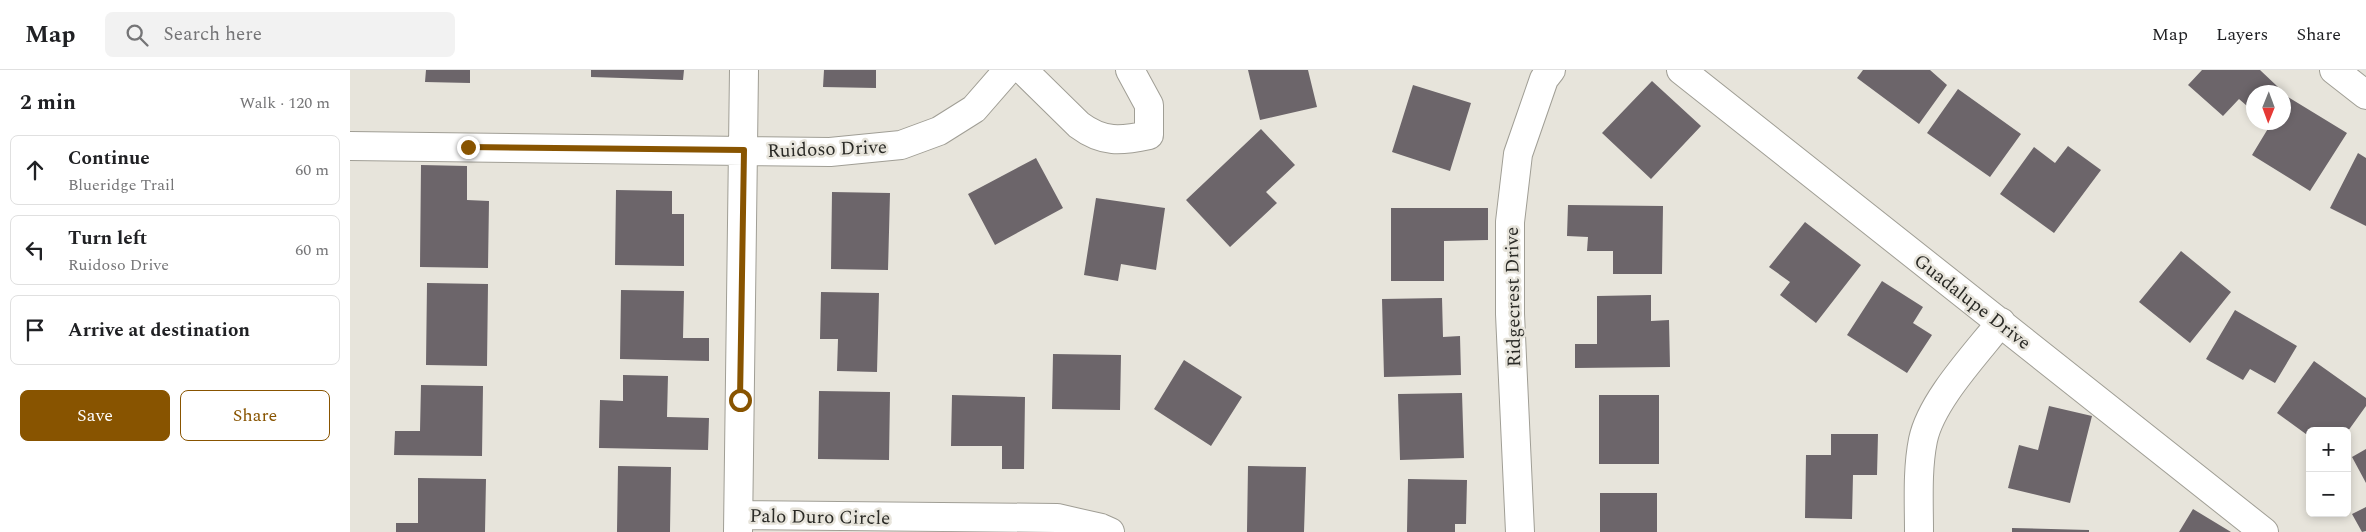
<!DOCTYPE html>
<meta charset="utf-8">
<style>
:root{--surface:#fff;--page:#f2f2f2;--text:#202124;--muted:#757577;--line:#e0e0e0;--accent:#885400}
body{margin:0;font-family:Spectral,serif;background:var(--page);color:var(--text)}
.controls{position:absolute;right:15px;bottom:15px;display:grid;overflow:hidden;border-radius:8px;box-shadow:0 2px 8px #0003}
.controls button{width:45px;height:45px;display:grid;place-items:center;padding:0;border:0;border-bottom:1px solid var(--line);background:var(--surface);color:var(--text);font:25px sans-serif}
.compass{position:absolute;left:1896px;top:15px;width:45px;height:45px;border-radius:50%;background:var(--surface);box-shadow:0 2px 8px #0003;rotate:181deg}
.stop{position:absolute;width:15px;height:15px;margin:-11px;border:4px solid #885400;border-radius:50%;background:#fff}
.stop.end{background:#885400;border-color:#fff;box-shadow:0 1px 5px #0008}
.list{margin:0;padding:0;list-style:none}
h2{display:flex;justify-content:space-between;align-items:center;height:65px;margin:0;padding:0 20px;font-size:21px}
h2 small{font-size:16px;font-weight:400;color:var(--muted)}
.list li{display:grid;grid-template-columns:32px 1fr auto;gap:15px;align-items:center;box-sizing:border-box;height:70px;margin:0 10px 10px;padding:0 10px;border:1px solid var(--line);border-radius:8px}
.list b{display:block;font-size:19px;white-space:nowrap}
.list p{margin:0;font-size:16px;white-space:nowrap;color:var(--muted)}
.list em{font-size:16px;font-style:normal;color:var(--muted)}
.actions{display:flex;gap:10px;padding:15px 20px}
.actions a{flex:1;padding:11px 0;border:1px solid var(--accent);border-radius:8px;text-align:center;font-size:18px;color:var(--accent)}
.actions .main{background:var(--accent);color:#fff}
.icon{flex:none;width:28px;height:28px;fill:none;stroke:currentColor;stroke-width:2;stroke-linecap:round;stroke-linejoin:round}
.map{position:relative;flex:none;width:2016px;height:462px;overflow:hidden}
header{display:flex;align-items:center;gap:30px;box-sizing:border-box;height:70px;padding:0 25px;background:var(--surface);border-bottom:1px solid var(--line)}
header strong{font-size:24px}
nav{display:flex;gap:28px;margin-inline-start:auto;font-size:18px}
.search{width:350px;height:45px;background:var(--page);display:flex;align-items:center;gap:12px;box-sizing:border-box;padding:0 18px;border-radius:8px;color:var(--muted);font-size:19px}
main{display:flex}
aside{flex:1;background:var(--surface)}
.map>svg:first-child{display:block}
.building{fill:#6c656a}
.lines{fill:none;stroke-linecap:round;stroke-linejoin:round}
.minor-casing{stroke:#a09e95;stroke-width:30}
.minor{stroke:#fff;stroke-width:28}
.route{stroke:#885400;stroke-width:6}
.labels{text-anchor:middle;stroke-width:5;stroke-linejoin:round;paint-order:stroke}
.street-label{font-size:19px;fill:#2a2a26;stroke:#e7e4db}
</style>
<header>
<strong>Map</strong>
<div class="search"><svg class="icon" aria-label="search" viewBox="0 0 24 24"><circle cx="10" cy="10" r="6"/><path d="M15 15l6 6"/></svg>Search here</div>
<nav><a>Map</a><a>Layers</a><a>Share</a></nav>
</header>
<main>
<aside>
<h2>2 min<small>Walk · 120 m</small></h2>
<ul class="list">
<li><svg class="icon" aria-label="ahead" viewBox="0 0 24 24"><path d="M12 20V5M6 11l6-6 6 6"/></svg><div><b>Continue</b><p>Blueridge Trail</p></div><em>60 m</em></li>
<li><svg class="icon" aria-label="left" viewBox="0 0 24 24"><path d="M17 20v-9H6M10 6l-5 5 5 5"/></svg><div><b>Turn left</b><p>Ruidoso Drive</p></div><em>60 m</em></li>
<li><svg class="icon" aria-label="arrive" viewBox="0 0 24 24"><path d="M6 21V4h12l-3 4 3 4H6"/></svg><div><b>Arrive at destination</b></div></li>
</ul>
<div class="actions"><a class="main">Save</a><a>Share</a></div>
</aside>
<div class="map">
<svg width="2016" height="462" viewBox="0 0 2016 462">
<rect width="100%" height="100%" fill="#e7e4db"/>
<path class="building" d="M76,0h44v13l-45,-1z
M241,0h93l-1,10 -92,-3z
M474,0h52v18l-53,-1z
M898,0h60l9,37 -57,13z
M1513,0h67l17,15 -28,39 -62,-46z
M1852,0h58l18,17 -5,5h-19v20l-15,-13 -16,17 -35,-31z
M1302,11l49,45 -50,53 -49,-46z
M1063,15l58,18 -21,68 -58,-19z
M1608,19l63,45 -31,43 -63,-44z
M1938,27l59,36 -37,58 -58,-36 20,-33h12v-17z
M911,59l34,36 -29,27 11,11 -47,44 -44,-47z
M1718,76l33,24 -47,63 -54,-39 34,-47 21,16z
M2008,83l8,5v68l-36,-18z
M686,88l27,50 -68,37 -27,-51z
M71,95l46,1v34l22,1 -1,67 -68,-1z
M266,120l56,1v23h12v52l-69,-1z
M482,122l58,1 -2,77 -57,-1z
M746,128l69,10 -9,62 -35,-6 -3,17 -34,-6z
M1218,135l95,1 -1,68h-49v-23h-26l1,-14 -21,-1z
M1041,138h97v32l-44,1v40h-53z
M1455,152l56,43 -45,58 -36,-28 10,-13 -21,-15z
M1831,181l50,41 -41,51 -51,-41z
M1532,211l41,26 -10,16 19,12 -25,38 -60,-38z
M77,213l61,1 -1,82 -61,-1z
M271,220l63,1 -1,47h26v23l-89,-2z
M471,222l58,1 -2,79 -40,-1 1,-32h-18z
M1301,225v26l18,-1 1,47 -95,1v-24h22v-48z
M1092,228l1,39 17,-1 1,39 -77,2 -2,-78z
M1885,240l62,36 -22,37 -25,-14 -7,11 -37,-21z
M703,284l68,1 -1,55 -68,-1z
M834,290l58,37 -31,49 -57,-37z
M1964,291l52,37v8l-18,25h-38v6l-33,-24z
M273,305l45,1 -1,41 42,1 -1,32 -109,-2 1,-48 23,1z
M71,315l62,1 -1,70 -88,-1 1,-24h25z
M469,321l71,1 -1,68 -71,-1z
M1112,323l2,65 -64,2 -2,-66z
M602,325l73,2 -1,72h-22v-23h-51z
M1249,325h60v69h-60z
M1699,336l43,10 -22,87 -62,-15 11,-43 19,5z
M1481,364h47l-1,41h-24l-1,44 -47,-1 1,-63h25z
M2016,379v34l-14,-26z
M268,396l53,1 -1,65h-53z
M898,396l58,1 -2,65h-57z
M68,408l68,1 -1,53h-89v-9h22z
M1058,409l59,1 -1,44h-11v8h-48z
M1250,423h57v39h-57z
M2016,437v24l-4,1 -10,-18z
M1843,439l38,23h-52z
M1662,458l77,2v2h-77z"/>
<g class="lines">
<g class="minor-casing">
<path id="minor" d="M673,0l56,55c24,18 42,16 70,10v-30l-19,-35
M1331,0l583,462
M1984,0l32,25
M0,76l480,6 71,-7 38,-14 35,-22 34,-39
M389,445l318,3 44,10 9,4
M388,462l6,-462
M1170,462l-10,-218v-92l8,-68 26,-75 7,-9
M1569,462c0,-30 -2,-62 4,-92 8,-39 53,-86 78,-118"/>
</g>
<use href="#minor" class="minor"/>
</g>
<g class="lines">
<path class="route" d="M118,77l276,3 -4,250"/>
</g>
<g class="labels">
<g class="street-label">
<text transform="translate(477 78) rotate(-2)" y="7">Ruidoso Drive</text>
<text transform="translate(1162 227) rotate(-91)" y="7">Ridgecrest Drive</text>
<text transform="translate(1623 231) rotate(38)" y="7">Guadalupe Drive</text>
<text transform="translate(470 446) rotate(1)" y="7">Palo Duro Circle</text>
</g>
</g>
</svg>
<div class="controls">
<button>+</button>
<button>−</button>
</div>
<svg class="compass" viewBox="-18 -18 36 36"><path d="M0-13l5 13h-10z" fill="#e53935"/><path d="M0 13l5-13h-10z" fill="#757577"/></svg>
<div class="stop" style="left:390px;top:330px"></div>
<div class="stop end" style="left:118px;top:77px"></div>
</div>
</main>
